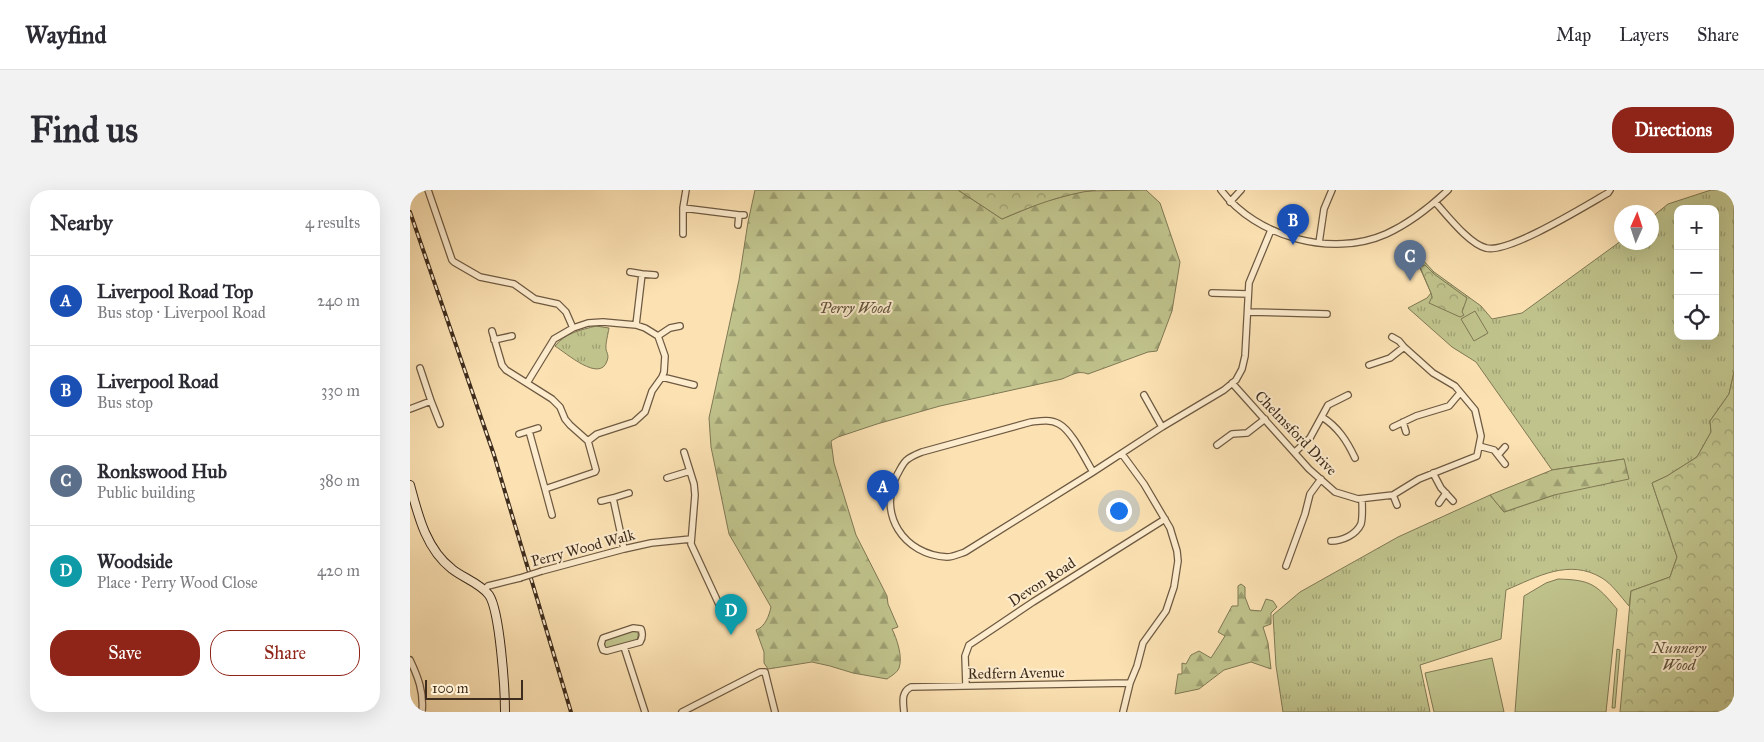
<!DOCTYPE html>
<meta charset="utf-8">
<style>
:root{--surface:#fff;--page:#f2f2f3;--text:#2b2b33;--muted:#7c7c81;--line:#e1e1e2;--accent:#8f2418}
body{margin:0;font-family:"IM FELL Great Primer",serif;background:var(--page);color:var(--text)}
.controls{position:absolute;right:15px;top:15px;display:grid;overflow:hidden;border-radius:10px;box-shadow:0 5px 20px #0002}
.controls button{width:45px;height:45px;display:grid;place-items:center;padding:0;border:0;border-bottom:1px solid var(--line);background:var(--surface);color:var(--text);font:25px sans-serif}
.compass{position:absolute;left:1204px;top:15px;width:45px;height:45px;border-radius:50%;background:var(--surface);box-shadow:0 5px 20px #0002;rotate:3deg}
.scale{position:absolute;left:15px;bottom:12px;width:98px;box-sizing:border-box;padding-left:5px;border:2px solid #3e2c1d;border-top:0;font-size:14px;line-height:18px;white-space:nowrap;color:#3e2c1d;-webkit-text-stroke:4px #fdecce;paint-order:stroke}
.you{position:absolute;left:708px;top:320px;width:18px;height:18px;margin:-12px;border:4px solid #fff;border-radius:50%;background:#1a73e8;box-shadow:0 0 0 8px #1a73e833}
.badge{display:grid;place-items:center;width:32px;height:32px;border-radius:50%;background:var(--accent);color:#fff;font-size:16px;font-weight:700}
.pin{position:absolute;translate:-50% -41px;filter:drop-shadow(0 1px 2px #0008)}
.pin::after{content:'';position:absolute;top:26px;width:18px;height:15px;background:inherit;clip-path:polygon(0 0,100% 0,50% 100%)}
.list{margin:0;padding:0;list-style:none}
h2{display:flex;justify-content:space-between;align-items:center;height:65px;margin:0;padding:0 20px;font-size:21px}
h2 small{font-size:16px;font-weight:400;color:var(--muted)}
.list li{display:grid;grid-template-columns:32px 1fr auto;gap:15px;align-items:center;box-sizing:border-box;height:90px;padding:0 20px;border-top:1px solid var(--line)}
.list b{display:block;font-size:19px;white-space:nowrap}
.list p{margin:0;font-size:16px;white-space:nowrap;color:var(--muted)}
.list em{font-size:16px;font-style:normal;color:var(--muted)}
.actions{display:flex;gap:10px;padding:15px 20px}
.actions a{flex:1;padding:11px 0;border:1px solid var(--accent);border-radius:20px;text-align:center;font-size:18px;color:var(--accent)}
.actions .main{background:var(--accent);color:#fff}
.icon{flex:none;width:28px;height:28px;fill:none;stroke:currentColor;stroke-width:2;stroke-linecap:round;stroke-linejoin:round}
.map{position:relative;flex:none;width:1324px;height:522px;overflow:hidden;border-radius:20px}
header{display:flex;align-items:center;gap:30px;box-sizing:border-box;height:70px;padding:0 25px;background:var(--surface);border-bottom:1px solid var(--line)}
header strong{font-size:24px}
nav{display:flex;gap:28px;margin-inline-start:auto;font-size:18px}
.intro{display:flex;align-items:center;justify-content:space-between;box-sizing:border-box;height:120px;padding:0 30px}
h1{margin:0;font-size:35px}
.button{padding:12px 22px;border-radius:20px;background:var(--accent);color:#fff;font-size:18px;font-weight:700}
main{display:flex;gap:30px;padding:0 30px}
aside{flex:1;background:var(--surface);border-radius:20px;box-shadow:0 5px 20px #0002}
.map>svg:first-child{display:block}
.grass{fill:url(#grass-tufts);stroke:#7f7854;fill-rule:evenodd}
.forest{fill:url(#forest-firs);stroke:#7f7854}
.park{fill:url(#park-crowns);stroke:#7f7854}
.pitch{fill:#c0c38c;stroke:#7f7854}
.lines{fill:none;stroke-linecap:round;stroke-linejoin:round}
.minor-casing{stroke:#6e5a42;stroke-width:8}
.secondary-casing{stroke:#3e2c1d;stroke-width:10}
.minor{stroke:#fdecce;stroke-width:5.5}
.secondary{stroke:#fdecce;stroke-width:8}
.rail-casing{stroke:#3e2c1d;stroke-width:4}
.rail{stroke:#fdecce;stroke-width:2;stroke-dasharray:5.5;stroke-linecap:butt}
.minor-bridge-casing{stroke:#6e5a42;stroke-width:8;stroke-linecap:butt}
.minor-bridge{stroke:#fdecce;stroke-width:5.5}
.labels{text-anchor:middle;stroke-width:4;stroke-linejoin:round;paint-order:stroke}
.park-label{font-size:15px;font-style:italic;fill:#5e5239;stroke:#fdecce}
.street-label{font-size:15px;fill:#3e2c1d;stroke:#fdecce}
</style>
<header>
<strong>Wayfind</strong>
<nav><a>Map</a><a>Layers</a><a>Share</a></nav>
</header>
<div class="intro"><h1>Find us</h1><a class="button">Directions</a></div>
<main>
<aside>
<h2>Nearby<small>4 results</small></h2>
<ul class="list">
<li><span class="badge" style="background:#1a4fb4">A</span><div><b>Liverpool Road Top</b><p>Bus stop · Liverpool Road</p></div><em>240 m</em></li>
<li><span class="badge" style="background:#1a4fb4">B</span><div><b>Liverpool Road</b><p>Bus stop</p></div><em>330 m</em></li>
<li><span class="badge" style="background:#5c6f8a">C</span><div><b>Ronkswood Hub</b><p>Public building</p></div><em>380 m</em></li>
<li><span class="badge" style="background:#0f9aa8">D</span><div><b>Woodside</b><p>Place · Perry Wood Close</p></div><em>420 m</em></li>
</ul>
<div class="actions"><a class="main">Save</a><a>Share</a></div>
</aside>
<div class="map">
<svg width="1324" height="522" viewBox="0 0 1324 522">
<defs>
<pattern id="grass-tufts" width="24" height="20" patternUnits="userSpaceOnUse" patternTransform="scale(1.25)"><rect width="24" height="20" fill="#c0c38c"/><path d="M3 7l-1-3M5 7V3M7 7l1-3M15 17l-1-3M17 17v-4M19 17l1-3" fill="none" stroke="#9d9f72"/></pattern>
<pattern id="forest-firs" width="22" height="20" patternUnits="userSpaceOnUse" patternTransform="scale(1.25)"><rect width="22" height="20" fill="#c0c38c"/><path d="M5 1l3.5 6h-7zM16 11l3.5 6h-7z" fill="#9d9f72"/></pattern>
<pattern id="park-crowns" width="20" height="18" patternUnits="userSpaceOnUse" patternTransform="scale(1.25)"><rect width="20" height="18" fill="#c0c38c"/><path d="M2 6a3 3 0 1 1 6 0M12 15a3 3 0 1 1 6 0" fill="none" stroke="#9d9f72"/></pattern>
</defs>
<rect width="100%" height="100%" fill="#fce2b3"/>
<filter id="stains"><feTurbulence type="fractalNoise" baseFrequency=".004" numOctaves="4"/><feColorMatrix values="0 0 0 0 .2 0 0 0 0 .09 0 0 0 0 .02 0 0 0 .5 -.17"/></filter>
<radialGradient id="worn" r=".72"><stop offset=".6" stop-color="#630" stop-opacity="0"/><stop offset="1" stop-color="#630" stop-opacity=".3"/></radialGradient>
<path class="grass" d="M1301,0h23v182l-5,22 -19,27 1,11 -14,25 -30,19 -15,7 25,74 -7,20 -39,14 -2,15c-8,-9 -17,-22 -27,-28 -33,-20 -65,-1 -96,12l-5,49 -81,26 10,47h-147l-7,-46 -3,-51 27,-23 98,-55 92,-42 14,17 50,-17 70,-36 -72,11 -76,-108 -24,-15 -44,-39 19,-10 4,-5 -15,-34 4,-2 14,15 47,34 11,13 30,-6 99,-72 1,1h30v-25l16,-13zM1268,19h37v127h-37z
M186,136l13,2c-1,6 -3,14 -3,18 -1,6 4,8 1,15 -7,22 -41,-8 -52,-15 10,-13 26,-16 41,-20z
M227,440l2,2 -2,8 -30,9 -3,-1 -1,-2 2,-7z"/>
<path class="forest" d="M345,0h203l44,29 41,-17 41,-11 62,-1 14,13 20,59 -8,49 -15,40 -9,1 -60,22c-10,-4 -16,1 -26,5l-122,27 -63,18 -39,13 -7,4 3,22 22,72 31,61 1,8 10,23 -6,2c5,10 11,28 7,39 -2,5 -8,8 -12,11l-34,-6 -23,-7 -18,-4 -44,7 -4,-6v-11l-8,-22c9,-3 13,-14 15,-23l-42,-73 -18,-87 -2,-29 30,-138 9,-58z
M1214,269l5,20 -75,16 -50,17 -14,-17 62,-25z
M831,394l4,3v10l5,13 11,1 5,-12 7,2 4,6 -6,6v11l-8,3 5,16 3,26 -20,-7 -27,8 -25,19 -24,5 3,-20h4v-11l4,1 5,-9 8,-4 12,7 14,-22 -7,-4 14,-26h6v-20z"/>
<path class="park" d="M548,0h138c-33,4 -64,16 -94,29z
M1015,75l9,9 33,24 -5,14 2,3 -4,2 -31,-14 3,-6 -1,-4 -11,-26z
M1324,182v340h-114l11,-121 39,-14 7,-20 -25,-74 15,-7 30,-19 14,-25 -1,-11 19,-27z"/>
<path class="pitch" d="M1065,121l13,22 -14,8 -13,-22z
M1148,389c33,1 38,5 59,30l-11,103h-91l9,-116 22,-13z
M1207,459l3,1 -5,58h-3z
M1082,468l12,54h-70l-9,-39z"/>
<g class="lines">
<g class="minor-casing">
<path id="minor" d="M18,0l24,70 2,2 26,15 34,7 21,15 23,5 8,8 7,16
M811,0c35,47 111,68 165,44 24,-11 43,-26 62,-44
M820,12l11,-12
M1025,12c12,13 34,42 51,46 22,6 99,-42 122,-55l2,-3
M273,18l56,7
M328,35l1,-10h5
M273,44v-26l3,-18
M909,53l5,-34 8,-19
M220,82l12,2
M802,103l36,1
M838,122l79,2
M226,135l6,-51 13,1
M82,141l10,34 4,5 46,29 8,8 5,12 5,6 18,16
M248,146l12,-8 10,-2
M84,150l18,-4
M959,175l21,-7 14,-11
M10,178l11,33
M252,187l32,8
M117,193l27,-44 19,-11 15,-5 15,-1 33,3 9,3 13,8 7,20 -1,16 -2,5 -10,14 -7,21 -11,10 -37,12 -9,7
M822,193l77,86 26,23 23,7 35,-4 26,-16 58,-23 4,-20 -6,-26 -20,-24 -22,-13 -29,-26 -5,-6 -7,-4
M734,205l18,32
M0,219l21,-8 9,23
M912,227c16,10 25,24 33,41
M993,232l3,10
M983,237l23,-11 33,-10 11,-13
M119,241l16,58
M109,244l19,-6
M807,255l15,-11 15,-1 18,-14
M1069,256l15,4 11,14
M274,262l10,32 1,11 -4,49 32,69
M885,262l15,-14 18,-33 20,-10
M712,264l22,30 26,44 7,23 1,10 -4,26 -8,24 -23,32 -6,23 -7,17 -7,29
M1088,265l7,-8
M683,282c-8,-13 -21,-41 -34,-48 -9,-5 -19,-3 -28,-2l-109,30c-5,2 -10,4 -14,7 -5,3 -8,11 -11,16 -20,39 7,80 50,82 6,0 12,-3 18,-5l128,-80 69,-45 62,-37 12,-10 6,-11 3,-13 4,-73 22,-53
M1023,283l8,15 12,13
M257,288l23,-7
M983,305l4,10
M191,311l12,-3
M1029,313l7,-10
M142,325l-7,-26 50,-17 1,-2 -8,-29
M921,351c11,0 25,-6 30,-17 2,-7 1,-18 1,-25
M214,359l-11,-51 16,-5
M876,376l19,-52 5,-20 11,-15
M132,381l82,-22 27,-6 40,-4
M74,400l4,-4 32,-8
M223,438l8,1c2,5 2,8 -1,13l-33,9 -4,-1 -2,-6 2,-6z
M214,457l21,65
M0,470c8,17 14,32 12,52
M556,496l-1,-30 4,-11 64,-43 132,-83
M272,522l78,-40h5l10,40
M494,522c-1,-10 -3,-20 7,-25l219,-4"/>
</g>
<g class="secondary-casing">
<path id="secondary" d="M0,295c8,30 16,64 42,84 11,9 28,14 37,26 11,16 16,95 16,117"/>
</g>
<use href="#minor" class="minor"/>
<use href="#secondary" class="secondary"/>
<g class="rail-casing">
<path id="rail" d="M0,22l84,243 77,257"/>
</g>
<use href="#rail" class="rail"/>
<g class="minor-bridge-casing">
<path id="minor-bridge" d="M110,388l22,-7"/>
</g>
<use href="#minor-bridge" class="minor-bridge"/>
</g>
<g class="labels">
<g class="park-label">
<text x="445" y="123">Perry Wood</text>
<text x="1269" y="463">Nunnery<tspan x="1269" dy="17">Wood</tspan></text>
</g>
<g class="street-label">
<text transform="translate(886 243) rotate(46)" y="5">Chelmsford Drive</text>
<text transform="translate(173 358) rotate(-15)" y="5">Perry Wood Walk</text>
<text transform="translate(632 392) rotate(-33)" y="5">Devon Road</text>
<text transform="translate(606 483) rotate(-1)" y="5">Redfern Avenue</text>
</g>
</g>
<rect width="100%" height="100%" filter="url(#stains)"/>
<rect width="100%" height="100%" fill="url(#worn)"/>
</svg>
<div class="controls">
<button>+</button>
<button>−</button>
<button><svg class="icon" aria-label="locate" viewBox="0 0 24 24"><circle cx="12" cy="12" r="6"/><path d="M12 2v4M12 18v4M2 12h4M18 12h4"/></svg></button>
</div>
<svg class="compass" viewBox="-18 -18 36 36"><path d="M0-13l5 13h-10z" fill="#e53935"/><path d="M0 13l5-13h-10z" fill="#7c7c81"/></svg>
<div class="scale">100 m</div>
<div class="you"></div>
<div class="pin badge" style="left:473px;top:321px;background:#1a4fb4">A</div>
<div class="pin badge" style="left:883px;top:55px;background:#1a4fb4">B</div>
<div class="pin badge" style="left:1000px;top:91px;background:#5c6f8a">C</div>
<div class="pin badge" style="left:321px;top:445px;background:#0f9aa8">D</div>
</div>
</main>
